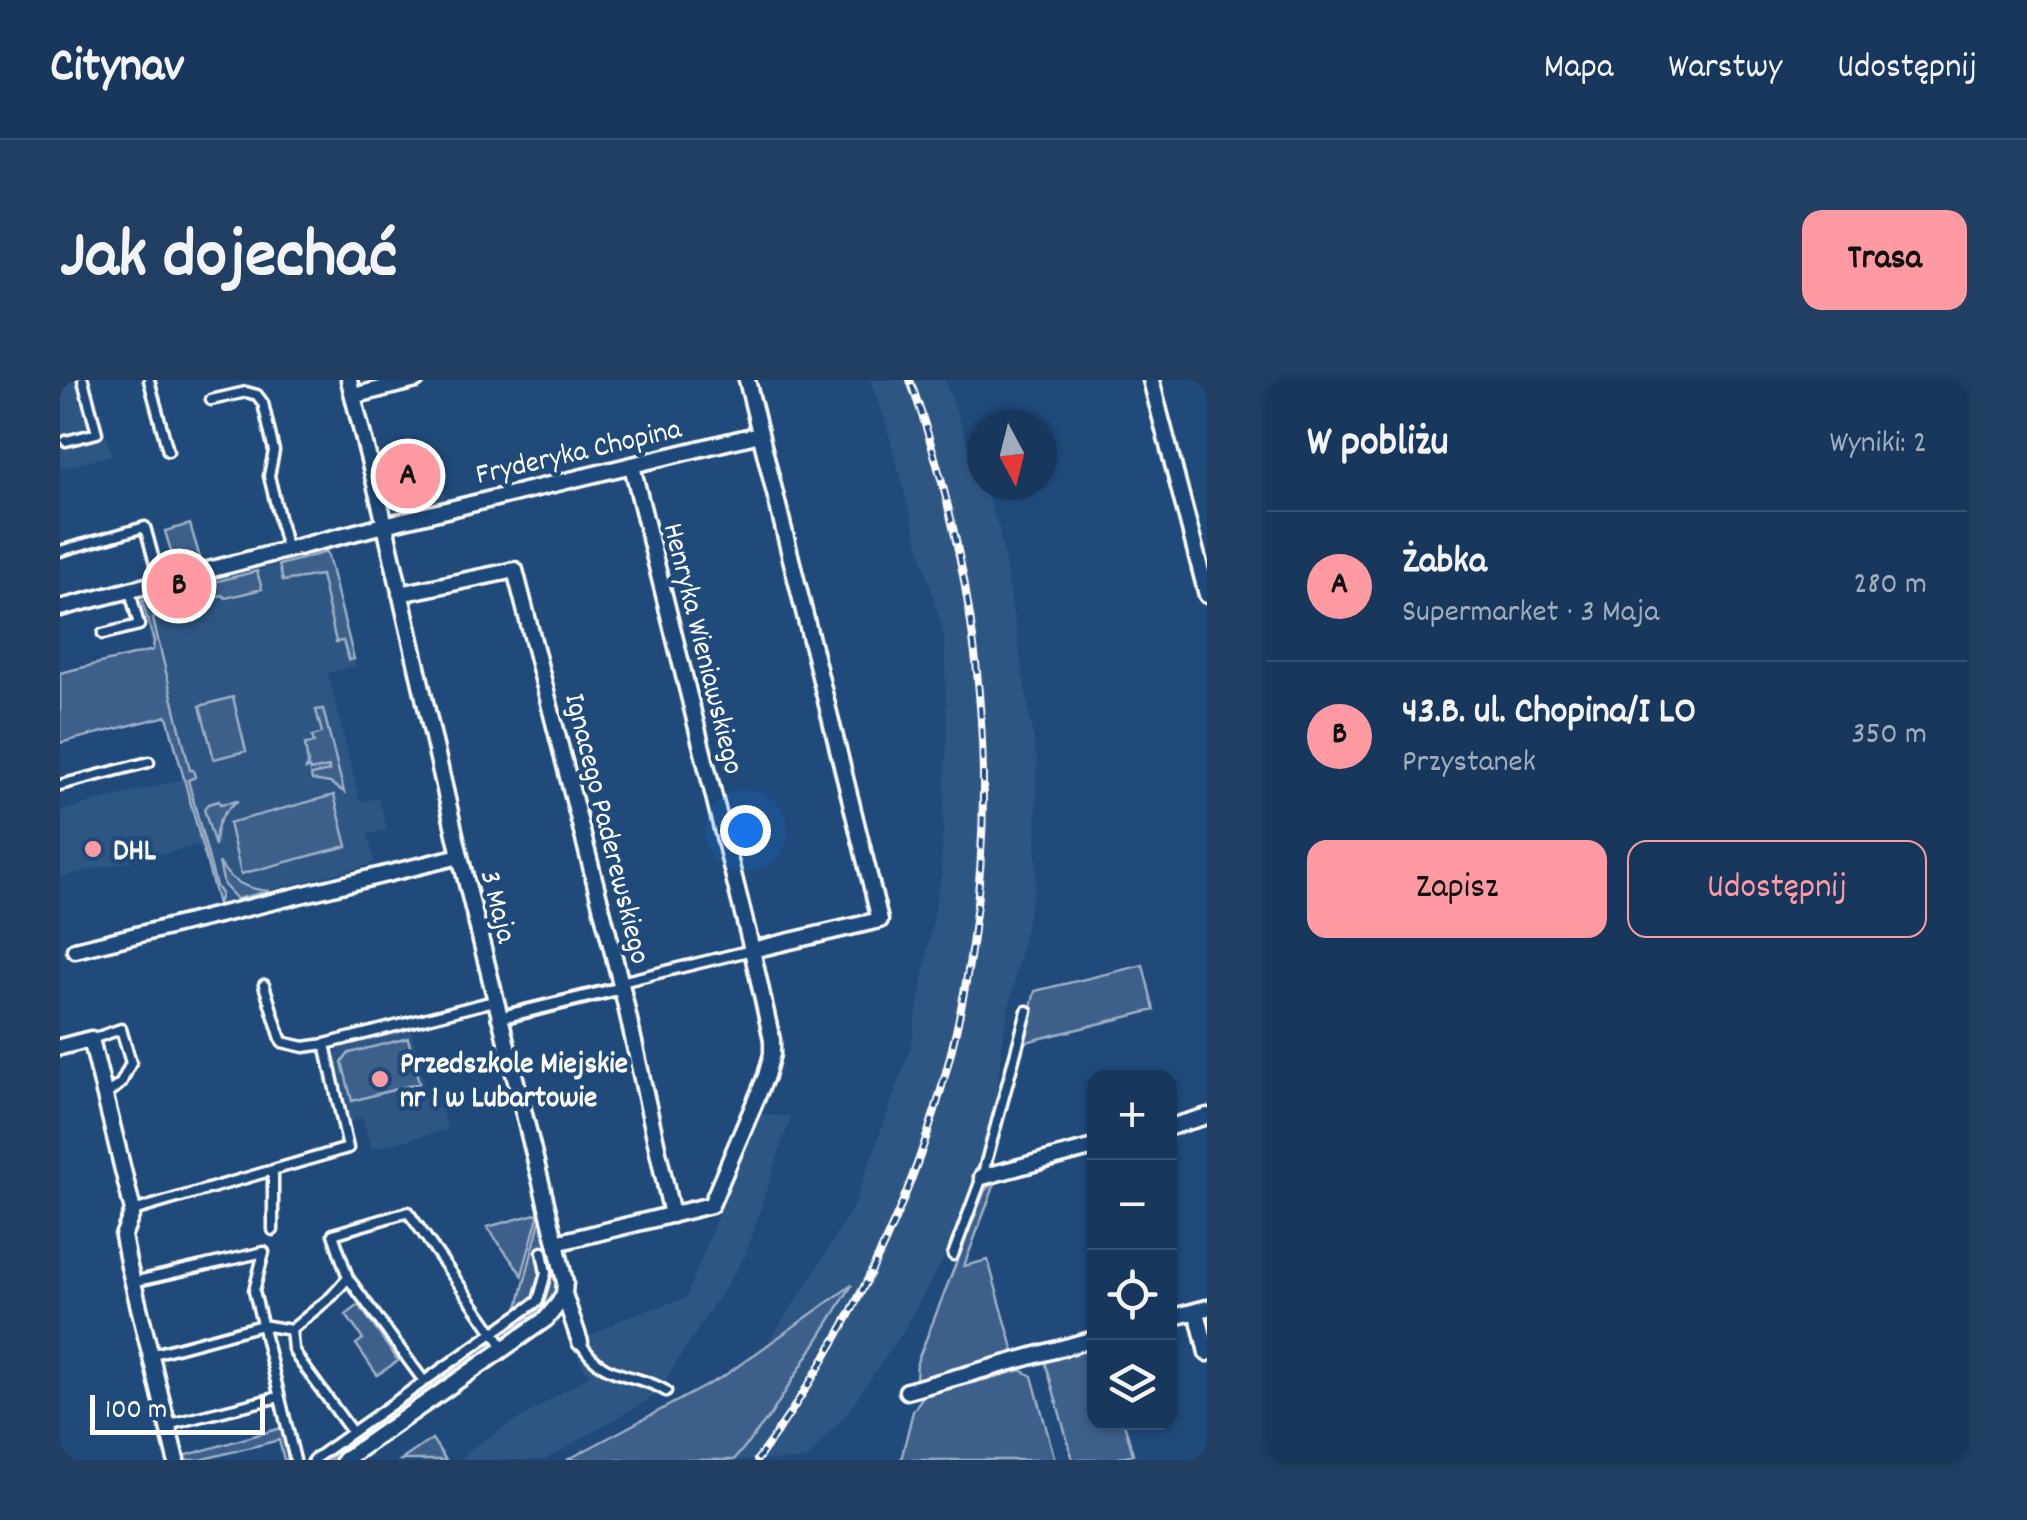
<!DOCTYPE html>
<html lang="pl">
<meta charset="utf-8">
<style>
:root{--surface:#17385c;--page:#203f62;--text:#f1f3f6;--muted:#9eacbb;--line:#365272;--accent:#ff9aa2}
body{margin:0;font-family:Dekko,sans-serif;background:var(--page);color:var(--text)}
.controls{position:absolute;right:30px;bottom:30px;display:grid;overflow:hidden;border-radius:20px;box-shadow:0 2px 8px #0004}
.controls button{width:90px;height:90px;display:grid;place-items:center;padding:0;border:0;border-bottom:2px solid var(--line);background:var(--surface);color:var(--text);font:50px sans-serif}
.compass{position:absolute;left:907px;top:30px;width:90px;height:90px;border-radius:50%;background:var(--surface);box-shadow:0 2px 8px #0004;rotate:173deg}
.scale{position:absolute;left:30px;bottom:25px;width:175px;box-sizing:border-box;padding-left:10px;border:5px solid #fff;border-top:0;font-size:28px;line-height:35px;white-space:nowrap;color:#fff;-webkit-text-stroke:8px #1f4a7a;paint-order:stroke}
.you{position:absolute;left:685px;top:450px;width:35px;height:35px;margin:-25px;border:8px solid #fff;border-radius:50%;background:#1a73e8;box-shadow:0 0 0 15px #1a73e833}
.badge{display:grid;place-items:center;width:65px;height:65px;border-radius:50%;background:var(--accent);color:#111;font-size:32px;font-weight:700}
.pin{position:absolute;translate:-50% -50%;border:5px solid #fff;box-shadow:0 2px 10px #0006}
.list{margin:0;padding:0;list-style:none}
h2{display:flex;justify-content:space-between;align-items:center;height:130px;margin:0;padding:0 40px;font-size:42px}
h2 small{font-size:32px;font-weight:400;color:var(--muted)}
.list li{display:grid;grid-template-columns:65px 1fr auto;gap:30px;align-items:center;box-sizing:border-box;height:150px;padding:0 40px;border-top:2px solid var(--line)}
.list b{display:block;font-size:38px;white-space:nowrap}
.list p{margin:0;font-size:32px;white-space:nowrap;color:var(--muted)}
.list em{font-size:32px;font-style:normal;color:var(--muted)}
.actions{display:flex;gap:20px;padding:30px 40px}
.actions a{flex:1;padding:22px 0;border:2px solid var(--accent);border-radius:20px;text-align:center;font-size:35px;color:var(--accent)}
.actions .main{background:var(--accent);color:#111}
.icon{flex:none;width:55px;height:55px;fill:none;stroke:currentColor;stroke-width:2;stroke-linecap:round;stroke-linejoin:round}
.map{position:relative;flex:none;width:1147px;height:1080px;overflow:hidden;border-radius:20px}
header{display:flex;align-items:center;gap:60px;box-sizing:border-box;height:140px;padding:0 50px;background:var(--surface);border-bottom:2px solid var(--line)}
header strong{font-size:48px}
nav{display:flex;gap:55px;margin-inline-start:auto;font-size:35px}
.intro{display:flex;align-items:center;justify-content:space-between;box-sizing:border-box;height:240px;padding:0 60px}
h1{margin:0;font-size:70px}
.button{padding:25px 45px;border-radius:20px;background:var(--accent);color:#111;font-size:35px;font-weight:700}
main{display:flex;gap:60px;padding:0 60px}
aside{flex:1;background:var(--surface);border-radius:20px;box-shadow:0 2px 8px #0004}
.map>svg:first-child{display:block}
.built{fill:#2e5683}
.green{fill:#3c618b;stroke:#9eb0c5;stroke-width:2.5}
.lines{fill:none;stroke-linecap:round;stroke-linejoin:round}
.service-casing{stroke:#fff;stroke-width:15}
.pedestrian-casing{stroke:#fff;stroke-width:18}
.minor-casing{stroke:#fff;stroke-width:21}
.service{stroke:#1f4a7a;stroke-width:8}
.pedestrian{stroke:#1f4a7a;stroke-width:10}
.minor{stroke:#1f4a7a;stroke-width:14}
.rail-casing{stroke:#fff;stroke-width:8}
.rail{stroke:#1f4a7a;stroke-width:4;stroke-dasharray:11;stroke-linecap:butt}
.poi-dot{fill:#ff9aa2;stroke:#1f4a7a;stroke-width:4}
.labels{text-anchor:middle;stroke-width:9;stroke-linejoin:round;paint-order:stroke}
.street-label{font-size:30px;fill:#fff;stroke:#1f4a7a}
.poi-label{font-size:30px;font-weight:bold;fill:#fff;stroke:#1f4a7a;text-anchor:start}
</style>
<header>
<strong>Citynav</strong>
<nav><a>Mapa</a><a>Warstwy</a><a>Udostępnij</a></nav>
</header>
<div class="intro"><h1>Jak dojechać</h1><a class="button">Trasa</a></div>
<main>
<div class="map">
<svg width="1147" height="1080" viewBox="0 0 1147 1080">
<rect width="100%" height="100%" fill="#1f4a7a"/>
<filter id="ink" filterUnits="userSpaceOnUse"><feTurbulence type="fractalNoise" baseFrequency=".01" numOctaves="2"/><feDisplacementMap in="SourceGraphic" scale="20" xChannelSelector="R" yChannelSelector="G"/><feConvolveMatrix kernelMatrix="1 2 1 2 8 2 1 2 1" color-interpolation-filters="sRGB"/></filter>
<g filter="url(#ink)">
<path class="built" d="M0,0h32l19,75 -51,14z
M810,0h75l55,152 37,229 -1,117 -32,154 -12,96 -36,108 -53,96 -56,81 -41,47h-121l16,-17 113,-170 41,-70 56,-156 30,-173 6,-142 -3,-95 -57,-210z
M373,70l13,51 -46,12 -10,-5 -12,-44z
M267,172l29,114 -28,7 32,129 19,-4 8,32 -19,4 7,29 -157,41 -18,-59 -140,32v-66l123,-32 -35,-147 3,-3 -9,-28z
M351,650l16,68 12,-2 8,34 -76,19 -8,-31 -15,3 -14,-59 2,-8 6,-8z
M696,734l35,2 -46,140 -90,140 -110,64h-85l13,-13 116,-71 -14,-24 8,-13 43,-22 60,-19z"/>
<path class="green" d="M130,144l10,34 -25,7 -10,-34z
M267,172l27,107 -5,1 -6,-19 -7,1 -15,-67 -38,6 -4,-16z
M197,191l5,18 -36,9 -4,-3 -12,3 -4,4 -4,-17z
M134,207l4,16 -2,3 -5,-3 -10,2 -3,6 -2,-5 -15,3 -5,-12z
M95,217c4,13 4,13 -2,22l37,151h3l2,7 -7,3 28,106 5,8 -3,10 -51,-188 -107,27v-70l93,-23 1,-9 -12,-40z
M173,317l13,54 -32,8 -14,-53z
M263,329l21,83 -14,-9 -18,-3 -1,-5 18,-4v-4l-19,4 -1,-3 -3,1 2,-5 -3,-20 9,-1 -2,-7 10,-3 -6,-23z
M274,415l13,51 -106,28 -12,-51z
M159,421l1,3 18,-3c-17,11 -23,25 -23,45l-11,-37 4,-5z
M159,482c11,20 28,27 50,29l-32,8 -13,-14z
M1083,585l11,45 -132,33 13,-52z
M348,658l11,45 -67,18 -10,-39 7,-9z
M936,801l-32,85 24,-6 26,92 -98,27 1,-17 68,-172z
M479,833l-17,62 -35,-48z
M481,837l14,55h-2l-6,-22 -11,2c8,30 7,41 -19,59z
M494,895c10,30 -24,47 -44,62l-5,2 -5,-2v-6h11l34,-24 -3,-5 -3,2 8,-25z
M792,905l-82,131 -36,44h-167l157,-84z
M299,925l39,56 -21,14 -21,-31 7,-5 -17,-24z
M427,961l6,4 -3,6 -156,109h-6l144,-102 -3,-5z
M1034,967v75l30,1 9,31 -21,6h-39l-28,-99z
M961,990l11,6 23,84h-154l12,-49 10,-15z
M221,1048l8,32h-5l-5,-20 -79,20h-19l-1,-3z
M372,1059l14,21h-45z"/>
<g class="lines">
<g class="service-casing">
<path id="service" d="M89,0l19,71
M151,20l35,-8 11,3 6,8 11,48 -5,25 18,74
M6,61l31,-8 -14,-53
M0,171l85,-24 15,55
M43,254l36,-9 -9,-34
M0,405l89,-23
M561,602l131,-32
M204,605l18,57 22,5 21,-3 169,-43
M32,659l29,-10 10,34 -10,20 -17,14
M73,831l215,-63 -23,-104
M213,850v-60
M893,875l29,-78 45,-166
M73,902l131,-30 -10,39 41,169
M231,950l2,19 5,9 54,74
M520,962c22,39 56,30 86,49
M90,975l112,-30 29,5 41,-34 16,-18
M363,1000l-75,-102 -15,-44 75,-22 96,136
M107,1045l112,-28
M253,1080l225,-159 8,-28 -4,-21"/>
</g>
<g class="pedestrian-casing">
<path id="pedestrian" d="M438,638l124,-30"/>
</g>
<g class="minor-casing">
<path id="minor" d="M289,0l32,128 79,348 96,387 9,39 -1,12 16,48
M687,0l133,540 -128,30
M1091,0l56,215
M293,16l63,-16
M340,214l115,-24 107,418 50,227
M0,228l316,-81 384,-93
M15,570l385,-94
M0,667l31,-8 42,172 -10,25 5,26 48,198
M1110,747l37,-11
M922,797l112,-30
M496,863l155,-38 55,-129 6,-22v-14l-20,-90 -120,-484
M1137,931l10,42
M1110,938l37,-10
M847,1011l187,-52
M284,1080l202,-141 13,-16 5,-9"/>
</g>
<use href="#service" class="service"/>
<use href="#pedestrian" class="pedestrian"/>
<use href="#minor" class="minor"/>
<g class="rail-casing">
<path id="rail" d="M697,1080c237,-321 287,-705 153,-1080"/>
</g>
<use href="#rail" class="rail"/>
</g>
</g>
<g class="poi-dot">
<circle cx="33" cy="469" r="10"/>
<circle cx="320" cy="699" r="10"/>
</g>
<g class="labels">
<g class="street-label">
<text transform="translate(518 70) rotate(-13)" y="10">Fryderyka Chopina</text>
<text transform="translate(645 268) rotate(76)" y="10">Henryka Wieniawskiego</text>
<text transform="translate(549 448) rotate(76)" y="10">Ignacego Paderewskiego</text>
<text transform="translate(440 526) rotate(76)" y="10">3 Maja</text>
</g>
<g class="poi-label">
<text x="53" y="479">DHL</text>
<text x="340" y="692">Przedszkole Miejskie<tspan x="340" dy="34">nr 1 w Lubartowie</tspan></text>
</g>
</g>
</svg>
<div class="controls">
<button>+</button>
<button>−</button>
<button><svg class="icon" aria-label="locate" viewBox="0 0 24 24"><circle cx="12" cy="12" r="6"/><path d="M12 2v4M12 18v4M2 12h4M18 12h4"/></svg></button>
<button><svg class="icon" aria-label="layers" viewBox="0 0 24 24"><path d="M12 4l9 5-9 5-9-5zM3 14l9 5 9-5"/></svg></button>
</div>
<svg class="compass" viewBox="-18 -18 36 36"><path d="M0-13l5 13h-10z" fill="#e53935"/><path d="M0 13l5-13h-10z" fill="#9eacbb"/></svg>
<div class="scale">100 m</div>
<div class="you"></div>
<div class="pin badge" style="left:348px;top:96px">A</div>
<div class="pin badge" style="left:119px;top:206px">B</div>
</div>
<aside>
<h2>W pobliżu<small>Wyniki: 2</small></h2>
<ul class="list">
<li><span class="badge">A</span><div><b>Żabka</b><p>Supermarket · 3 Maja</p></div><em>280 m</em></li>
<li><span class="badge">B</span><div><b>43.B. ul. Chopina/I LO</b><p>Przystanek</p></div><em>350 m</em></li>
</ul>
<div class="actions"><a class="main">Zapisz</a><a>Udostępnij</a></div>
</aside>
</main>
